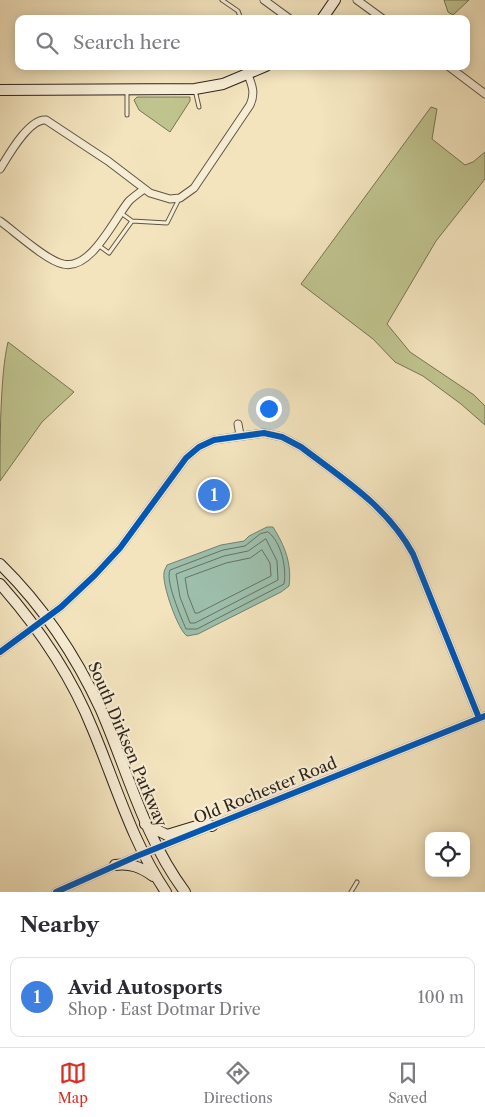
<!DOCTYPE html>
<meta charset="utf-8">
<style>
:root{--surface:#fff;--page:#f7f7f7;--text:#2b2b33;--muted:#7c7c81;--line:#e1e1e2;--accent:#d93025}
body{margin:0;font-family:"Libre Caslon Text",serif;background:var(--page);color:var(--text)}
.controls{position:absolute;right:15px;bottom:15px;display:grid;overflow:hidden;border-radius:10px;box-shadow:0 2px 12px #0003}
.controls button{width:45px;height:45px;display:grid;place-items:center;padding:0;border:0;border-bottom:1px solid var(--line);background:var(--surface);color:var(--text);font:25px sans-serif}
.you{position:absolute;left:268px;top:408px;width:18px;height:18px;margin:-12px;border:4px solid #fff;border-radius:50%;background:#1a73e8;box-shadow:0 0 0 8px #1a73e833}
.badge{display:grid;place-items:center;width:32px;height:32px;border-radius:50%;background:var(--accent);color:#fff;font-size:16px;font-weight:700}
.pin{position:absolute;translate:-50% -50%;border:2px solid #fff;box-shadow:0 1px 5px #0006}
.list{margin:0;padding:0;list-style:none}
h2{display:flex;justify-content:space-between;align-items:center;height:65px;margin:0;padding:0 20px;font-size:21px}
h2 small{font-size:16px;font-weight:400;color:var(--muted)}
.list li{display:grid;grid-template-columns:32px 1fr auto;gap:15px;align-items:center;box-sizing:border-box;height:80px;margin:0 10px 10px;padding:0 10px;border:1px solid var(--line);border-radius:10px}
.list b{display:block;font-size:19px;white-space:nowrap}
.list p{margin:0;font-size:16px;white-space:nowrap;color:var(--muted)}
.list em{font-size:16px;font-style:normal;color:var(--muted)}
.icon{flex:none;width:28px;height:28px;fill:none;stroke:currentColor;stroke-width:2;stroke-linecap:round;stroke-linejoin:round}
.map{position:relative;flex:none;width:485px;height:892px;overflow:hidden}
.search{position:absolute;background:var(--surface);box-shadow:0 2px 12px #0003;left:15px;right:15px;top:15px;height:55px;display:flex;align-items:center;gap:12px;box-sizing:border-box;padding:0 18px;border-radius:10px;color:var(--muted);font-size:19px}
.sheet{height:155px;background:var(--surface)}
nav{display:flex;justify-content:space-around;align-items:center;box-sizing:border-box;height:70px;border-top:1px solid var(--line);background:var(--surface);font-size:14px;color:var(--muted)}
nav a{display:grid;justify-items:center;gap:2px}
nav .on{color:var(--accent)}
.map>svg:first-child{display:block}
.green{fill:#bfc38e;stroke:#767454}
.water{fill:#9dbfac;stroke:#718172}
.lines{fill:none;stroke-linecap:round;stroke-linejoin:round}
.shore{stroke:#667264;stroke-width:1}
.lane-casing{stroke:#5f5544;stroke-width:5}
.street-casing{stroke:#5f5544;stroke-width:9}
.secondary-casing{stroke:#2e251b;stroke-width:12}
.lane{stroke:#f7edd5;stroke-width:3}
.street{stroke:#f7edd5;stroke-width:7}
.secondary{stroke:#f7edd5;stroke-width:10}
.cycleway-casing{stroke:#f7edd5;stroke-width:9}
.cycleway{stroke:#0057b8;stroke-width:6}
.labels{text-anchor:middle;stroke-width:4.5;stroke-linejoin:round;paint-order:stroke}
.street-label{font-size:16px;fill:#2e251b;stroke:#f7edd5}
</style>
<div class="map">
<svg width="485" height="892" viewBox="0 0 485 892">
<rect width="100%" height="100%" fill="#f3e4be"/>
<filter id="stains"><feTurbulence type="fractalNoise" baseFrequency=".004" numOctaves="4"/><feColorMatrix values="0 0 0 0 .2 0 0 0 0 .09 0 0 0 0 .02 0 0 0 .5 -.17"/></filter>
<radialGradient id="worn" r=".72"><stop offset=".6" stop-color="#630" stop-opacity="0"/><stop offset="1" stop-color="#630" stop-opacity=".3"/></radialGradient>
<path class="green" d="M444,0h25l-16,15 -5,-3z
M137,97h53v4l-20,31 -31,-22 -5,-10z
M431,107l6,2 -5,30 33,26 8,-3 12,-10v27l-49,62 -49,83 23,28 64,43 11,11v19l-24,-21 -38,-28 -28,-14 -22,-23 -72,-55z
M8,342l66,50 -32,30 -42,59c0,-38 0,-106 8,-139z"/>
<path class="water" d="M267,527h6c12,19 19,37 16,59l-8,6 -83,42 -11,2c-9,-6 -25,-51 -23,-63 0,-3 2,-5 3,-8l54,-20 23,-4 5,-5z"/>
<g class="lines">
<path class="shore" d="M268,532c13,9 19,36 16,52l-87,45h-11c-5,-12 -21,-48 -16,-59l53,-20 22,-4 15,-12z
M266,539l11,22 1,19 -83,43h-5l-10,-26 -4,-23 48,-18 24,-5z
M262,550l8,13 1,13 -73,37h-3l-7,-18 -3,-17 41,-15 24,-5z"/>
<g class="lane-casing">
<path id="lane" d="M222,0l16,11 3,8
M196,66h11
M195,90l4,17
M127,115v-25
M132,221l35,2 12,-24
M98,245l11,8 23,-32 -11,-8
M351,892l6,-10"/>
</g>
<g class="street-casing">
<path id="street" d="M264,0l26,19
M357,0l26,19
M448,66l37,28
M0,169c8,-13 29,-51 46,-49l62,41 42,32 20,6 10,-1 14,-10 56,-83c5,-11 3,-18 -2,-30
M0,221c14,10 47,40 63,43 28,7 51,-45 66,-63 4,-4 10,-8 15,-12
M238,424l2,11
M0,652l61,-45 34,-32 25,-27 66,-90 13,-11 15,-7 50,-7 18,4 19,10c42,32 86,59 112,107l66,164
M56,892l81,-36 348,-140"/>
</g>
<g class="secondary-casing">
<path id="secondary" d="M322,19l13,-19
M0,90l195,-1 28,-5 43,-18
M0,564c43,42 76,92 101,146 27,62 43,127 84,182
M0,584c39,44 71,91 93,146 23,55 39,112 73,162
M145,824l22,11 33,-10 12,1
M115,865c15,-2 26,2 38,11"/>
</g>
<use href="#lane" class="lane"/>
<use href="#street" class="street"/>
<use href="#secondary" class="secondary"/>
<g class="cycleway-casing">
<path id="cycleway" d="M0,652l61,-45 34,-32 25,-27 66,-90 13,-11 15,-7 50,-7 18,4 19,10c42,32 86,59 112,107l66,164
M56,892l81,-36 348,-140"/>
</g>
<use href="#cycleway" class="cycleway"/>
</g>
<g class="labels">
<g class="street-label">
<text transform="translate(128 744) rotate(67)" y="6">South Dirksen Parkway</text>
<text transform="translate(265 790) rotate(-22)" y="6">Old Rochester Road</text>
</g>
</g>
<rect width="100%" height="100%" filter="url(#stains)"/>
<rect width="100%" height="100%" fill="url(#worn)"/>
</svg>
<div class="controls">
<button><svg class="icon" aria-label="locate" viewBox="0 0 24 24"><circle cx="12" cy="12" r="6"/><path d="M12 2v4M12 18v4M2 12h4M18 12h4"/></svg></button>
</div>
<div class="you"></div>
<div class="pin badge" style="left:214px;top:495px;background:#3f7fe0">1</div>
<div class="search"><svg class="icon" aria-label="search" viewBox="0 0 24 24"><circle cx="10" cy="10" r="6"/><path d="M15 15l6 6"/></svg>Search here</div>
</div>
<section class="sheet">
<h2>Nearby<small></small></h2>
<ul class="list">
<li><span class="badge" style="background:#3f7fe0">1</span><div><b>Avid Autosports</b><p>Shop · East Dotmar Drive</p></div><em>100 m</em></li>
</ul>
</section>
<nav>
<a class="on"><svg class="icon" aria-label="map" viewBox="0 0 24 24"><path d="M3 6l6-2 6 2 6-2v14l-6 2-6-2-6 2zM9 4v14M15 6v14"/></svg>Map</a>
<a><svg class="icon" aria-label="directions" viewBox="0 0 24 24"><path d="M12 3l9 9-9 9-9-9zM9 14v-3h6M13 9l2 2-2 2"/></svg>Directions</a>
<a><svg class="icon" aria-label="saved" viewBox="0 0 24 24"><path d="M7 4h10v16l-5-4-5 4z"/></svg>Saved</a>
</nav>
